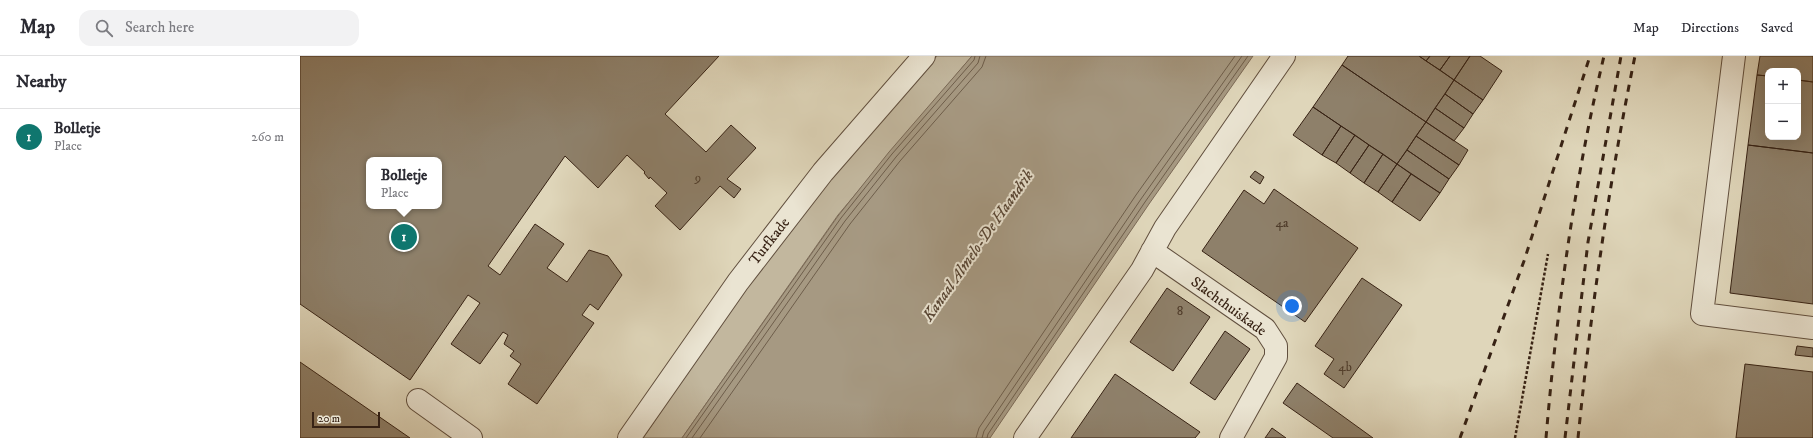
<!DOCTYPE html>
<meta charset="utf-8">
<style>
:root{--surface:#fff;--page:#f2f2f3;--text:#2b2b33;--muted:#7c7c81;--line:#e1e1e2;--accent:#0f766e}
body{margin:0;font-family:"IM FELL DW Pica",serif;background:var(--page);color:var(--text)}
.controls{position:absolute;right:12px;top:12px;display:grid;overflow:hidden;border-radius:8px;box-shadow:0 4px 16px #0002}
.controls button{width:36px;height:36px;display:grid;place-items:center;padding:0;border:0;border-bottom:1px solid var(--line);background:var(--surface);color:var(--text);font:20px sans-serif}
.scale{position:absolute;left:12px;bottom:10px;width:68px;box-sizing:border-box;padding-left:4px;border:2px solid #372214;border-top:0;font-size:11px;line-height:14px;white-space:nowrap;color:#372214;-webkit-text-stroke:3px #eae4d2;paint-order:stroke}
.you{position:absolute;left:992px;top:250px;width:14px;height:14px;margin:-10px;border:3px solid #fff;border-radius:50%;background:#1a73e8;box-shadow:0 0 0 6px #1a73e833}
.badge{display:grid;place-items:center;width:26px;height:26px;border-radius:50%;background:var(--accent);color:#fff;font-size:13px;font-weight:700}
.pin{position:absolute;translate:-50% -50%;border:2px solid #fff;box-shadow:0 1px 4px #0006}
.popup{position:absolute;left:66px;top:101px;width:76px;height:52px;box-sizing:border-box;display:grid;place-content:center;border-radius:8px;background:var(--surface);filter:drop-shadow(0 1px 3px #0005);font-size:13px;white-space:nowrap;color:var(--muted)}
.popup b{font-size:15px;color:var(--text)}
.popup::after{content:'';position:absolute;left:50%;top:100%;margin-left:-8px;border:8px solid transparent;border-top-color:var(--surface)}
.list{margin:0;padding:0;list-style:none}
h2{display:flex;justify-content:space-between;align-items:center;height:52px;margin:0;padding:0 16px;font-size:17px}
h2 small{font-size:13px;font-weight:400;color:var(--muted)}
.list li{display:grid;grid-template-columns:26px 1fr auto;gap:12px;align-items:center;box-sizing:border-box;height:56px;padding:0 16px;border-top:1px solid var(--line)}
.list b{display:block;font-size:15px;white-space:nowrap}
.list p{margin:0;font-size:13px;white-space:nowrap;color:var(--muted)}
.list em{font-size:13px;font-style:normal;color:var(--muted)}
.icon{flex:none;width:22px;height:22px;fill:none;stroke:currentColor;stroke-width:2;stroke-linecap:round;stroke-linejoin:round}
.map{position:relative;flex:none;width:1513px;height:382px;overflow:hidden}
header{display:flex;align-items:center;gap:24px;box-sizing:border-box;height:56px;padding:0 20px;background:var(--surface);border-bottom:1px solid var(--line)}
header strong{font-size:19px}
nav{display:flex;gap:22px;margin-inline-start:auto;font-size:14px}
.search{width:280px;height:36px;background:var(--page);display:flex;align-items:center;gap:10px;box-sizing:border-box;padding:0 14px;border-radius:12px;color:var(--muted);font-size:15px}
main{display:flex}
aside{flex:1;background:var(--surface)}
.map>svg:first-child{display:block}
.green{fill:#c2b79e;stroke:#7c6c59}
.water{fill:#a69982;stroke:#7a6956}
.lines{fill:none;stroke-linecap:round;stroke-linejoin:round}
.shore{stroke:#6e5e4b;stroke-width:1}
.building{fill:#8e806a;stroke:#372214;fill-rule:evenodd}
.minor-casing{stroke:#614f3e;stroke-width:24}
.path{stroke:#372214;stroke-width:2.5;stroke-dasharray:3 2;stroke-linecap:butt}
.minor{stroke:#eae4d2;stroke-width:22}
.rail{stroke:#372214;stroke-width:3;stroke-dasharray:7 7;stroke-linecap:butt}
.labels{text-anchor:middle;stroke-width:4;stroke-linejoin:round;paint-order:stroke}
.number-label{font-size:13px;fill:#4d3a2a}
.street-label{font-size:15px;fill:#372214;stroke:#eae4d2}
.water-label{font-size:16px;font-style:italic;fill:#584635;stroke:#eae4d2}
</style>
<header>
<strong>Map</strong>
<div class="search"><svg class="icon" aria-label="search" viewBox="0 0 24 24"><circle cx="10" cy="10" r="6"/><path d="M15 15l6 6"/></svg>Search here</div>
<nav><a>Map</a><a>Directions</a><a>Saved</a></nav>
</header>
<main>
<aside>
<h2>Nearby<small></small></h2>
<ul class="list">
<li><span class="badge">1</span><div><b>Bolletje</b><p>Place</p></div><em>260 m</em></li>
</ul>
</aside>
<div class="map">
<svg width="1513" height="382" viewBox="0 0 1513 382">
<rect width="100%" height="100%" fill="#dfd6ba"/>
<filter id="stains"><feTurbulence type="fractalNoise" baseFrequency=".005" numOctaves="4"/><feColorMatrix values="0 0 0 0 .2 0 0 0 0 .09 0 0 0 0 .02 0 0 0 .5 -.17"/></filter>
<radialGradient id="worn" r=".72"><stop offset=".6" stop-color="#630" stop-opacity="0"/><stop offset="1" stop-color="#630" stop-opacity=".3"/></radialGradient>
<path class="green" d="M637,0h35l-134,159 -156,223h-39c33,-48 65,-97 100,-145 60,-82 125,-162 194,-237z"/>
<path class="water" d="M672,0h281l-104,148 -159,234h-308l156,-222 51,-64z"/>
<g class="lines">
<path class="shore" d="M386,382l155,-220 51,-64 82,-94 1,-4
M392,382l153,-217 51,-64 82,-94 2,-7
M400,382l150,-214 50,-63 82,-94 4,-11
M676,382l3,-10 157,-233 99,-139
M682,382l2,-7 157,-232 101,-143
M687,382l1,-4 157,-232 103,-146"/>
</g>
<path class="building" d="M0,0h419l-54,58 41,38 25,-27 25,23 -29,31 14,10 -7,9 -14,-12 -40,44 -25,-24 12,-13 -17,-16 -1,2 -5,-6 1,-1 -18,-17 -29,33 -33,-32 -77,110 12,9 35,-51 29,20 -17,24 20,14 22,-32 19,6 14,19 -24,35 -8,-6 -8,11 12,8 -57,81 -29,-20 13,-20 -11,-8 4,-5 -10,-7 4,-9 -5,-3 -23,32 -29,-20 29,-41 -12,-8 -58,85 -110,-76zM69,104h70v46h-70z
M1048,0h71l35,24 -28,42 -84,-57z
M1119,0h11l-4,5z
M1130,0h20l-10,14 -14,-9z
M1150,0h20l-16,24 -14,-10z
M1170,0h10l22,15 -19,29 -29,-20z
M1460,0h53v26l-15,-2v-9h-30v5l-11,-1z
M1042,9l84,57 -29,42 -84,-57z
M1457,19l11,1v61h30v-57l15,2v71l-65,-8z
M1154,24l29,20 -10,14 -28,-20z
M1145,38l28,20 -9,14 -29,-20z
M1013,51l28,19 -19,29 -29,-20z
M1135,52l29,20 -10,13 -28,-19z
M1126,66l42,28 -9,15 -43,-29z
M1041,70l14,9 -19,28 -14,-8z
M1055,79l14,10 -19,28 -14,-10z
M1116,80l43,29 -10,14 -42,-29z
M1069,89l14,9 -19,29 -14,-10z
M1448,89l65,8v151l-83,-11z
M1107,94l42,29 -9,14 -43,-29z
M1083,98l14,10 -19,28 -14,-9z
M1097,108l14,10 -19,28 -14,-10z
M955,115l9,6 -4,7 -10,-7z
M1111,118l29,19 -20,28 -28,-19z
M974,133l84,59 -53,74 -103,-71 42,-61 20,14z
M1062,222l40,27 -58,83 -20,-14 10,-15 -19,-13z
M867,232l43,29 -37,54 -43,-29z
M925,275l25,18 -35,51 -25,-17z
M1497,290l16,2v9l-18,-2z
M0,306l110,76h-110z
M1445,308l68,8v66h-77z
M815,318l85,58 -5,6h-124z
M997,327l76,55h-40l-50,-35z
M972,372l14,10h-21z"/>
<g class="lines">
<g class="minor-casing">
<path id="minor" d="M1434,0l-32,258 111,14
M852,195l113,78 11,17v11l-45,81
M118,344l53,38
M329,382l109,-156 85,-110 101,-116
M725,382l117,-168 23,-42 119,-172"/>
</g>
<path class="path" d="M1215,382l33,-184"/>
<use href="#minor" class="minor"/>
<path class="rail" d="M1160,382l64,-177 66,-205
M1246,382c11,-129 28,-256 58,-382
M1265,382l23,-196 33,-186
M1278,382c13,-128 31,-256 57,-382"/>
</g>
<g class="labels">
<g class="number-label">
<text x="398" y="126">9</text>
<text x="982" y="171">4a</text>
<text x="880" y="259">8</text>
<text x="1045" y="315">4b</text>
</g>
<g class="street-label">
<text transform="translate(469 185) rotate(-52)" y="5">Turfkade</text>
<text transform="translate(929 250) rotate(36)" y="5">Slachthuiskade</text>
</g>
<g class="water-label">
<text transform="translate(677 189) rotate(-55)" y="6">Kanaal Almelo-De Haandrik</text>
</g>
</g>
<rect width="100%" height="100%" filter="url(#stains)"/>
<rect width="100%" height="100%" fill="url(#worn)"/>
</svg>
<div class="controls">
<button>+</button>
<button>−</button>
</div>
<div class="scale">20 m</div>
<div class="you"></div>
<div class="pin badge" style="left:104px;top:181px">1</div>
<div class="popup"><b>Bolletje</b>Place</div>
</div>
</main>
